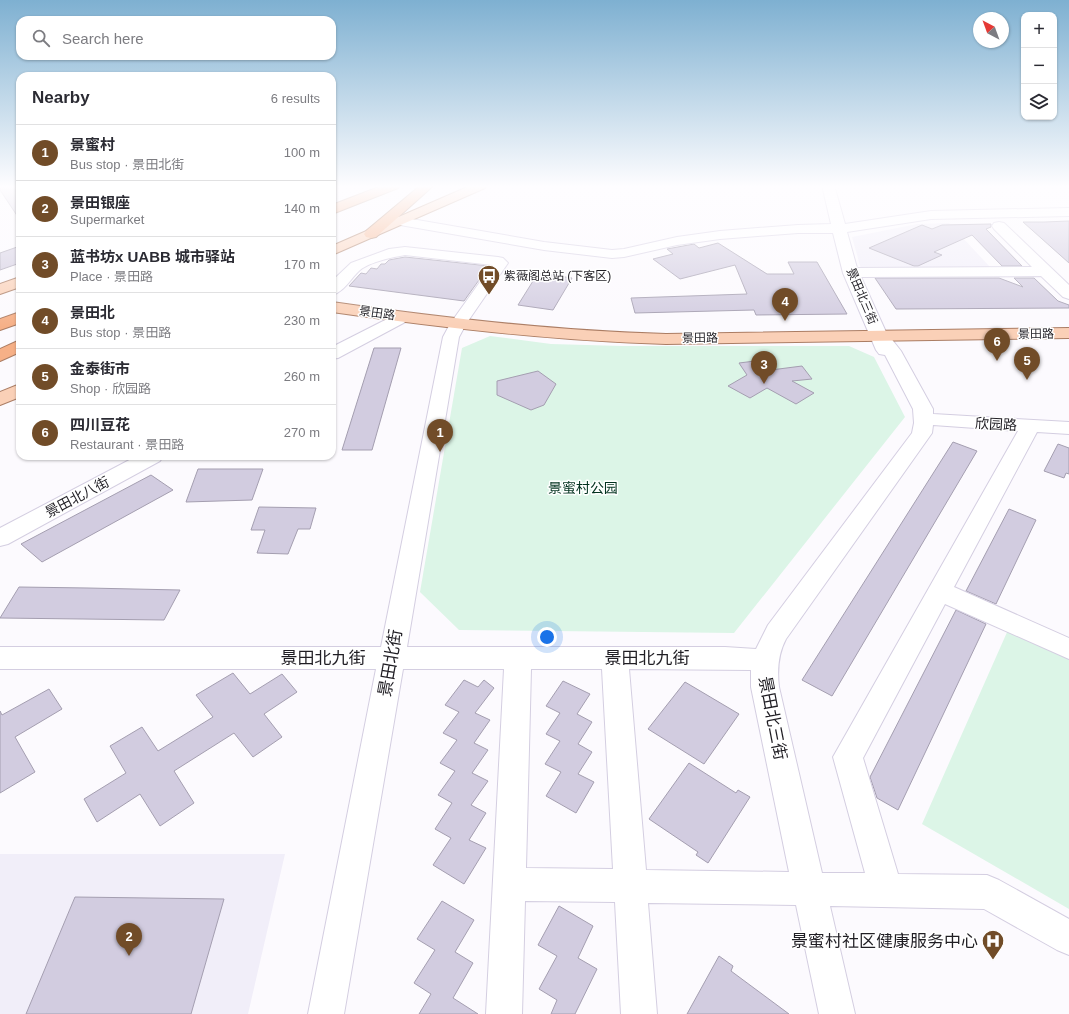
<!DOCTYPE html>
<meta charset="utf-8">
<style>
:root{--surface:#fff;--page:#f2f2f3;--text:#2b2b33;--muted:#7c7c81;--line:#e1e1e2;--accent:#714c28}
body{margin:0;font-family:Helvetica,"Noto Sans SC",sans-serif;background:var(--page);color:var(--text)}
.controls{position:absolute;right:12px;top:12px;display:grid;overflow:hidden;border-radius:8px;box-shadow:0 1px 3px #0004}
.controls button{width:36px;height:36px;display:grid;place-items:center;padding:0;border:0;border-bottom:1px solid var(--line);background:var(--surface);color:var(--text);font:20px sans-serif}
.compass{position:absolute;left:973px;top:12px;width:36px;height:36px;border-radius:50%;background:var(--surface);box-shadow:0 1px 3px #0004;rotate:319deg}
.you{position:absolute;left:547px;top:637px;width:14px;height:14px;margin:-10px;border:3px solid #fff;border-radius:50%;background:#1a73e8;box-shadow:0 0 0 6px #1a73e833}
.badge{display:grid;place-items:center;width:26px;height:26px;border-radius:50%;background:var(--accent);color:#fff;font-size:13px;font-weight:700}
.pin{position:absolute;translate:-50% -33px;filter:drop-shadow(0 1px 2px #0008)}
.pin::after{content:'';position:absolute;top:21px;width:14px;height:12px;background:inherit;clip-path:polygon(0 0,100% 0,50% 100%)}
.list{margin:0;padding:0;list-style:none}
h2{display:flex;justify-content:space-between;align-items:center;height:52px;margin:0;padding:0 16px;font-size:17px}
h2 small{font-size:13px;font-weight:400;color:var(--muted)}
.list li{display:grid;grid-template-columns:26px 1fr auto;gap:12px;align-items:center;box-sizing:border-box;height:56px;padding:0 16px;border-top:1px solid var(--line)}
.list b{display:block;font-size:15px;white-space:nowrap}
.list p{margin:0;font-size:13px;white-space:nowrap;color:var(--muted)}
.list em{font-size:13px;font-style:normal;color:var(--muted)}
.icon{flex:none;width:22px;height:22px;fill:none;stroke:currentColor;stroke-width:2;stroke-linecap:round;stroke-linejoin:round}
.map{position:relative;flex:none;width:1069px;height:1014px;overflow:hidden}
.search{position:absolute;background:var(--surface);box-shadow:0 1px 3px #0004;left:16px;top:16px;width:320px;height:44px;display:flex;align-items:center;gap:10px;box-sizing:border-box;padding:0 14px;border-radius:12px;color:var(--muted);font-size:15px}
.panel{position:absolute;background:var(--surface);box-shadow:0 1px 3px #0004;left:16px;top:72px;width:320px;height:388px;border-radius:12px}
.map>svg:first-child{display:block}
.built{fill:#f1eef9}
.green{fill:#dcf5e7}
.building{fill:#d2cce0;stroke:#a49eb0}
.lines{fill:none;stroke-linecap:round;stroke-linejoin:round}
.minor-casing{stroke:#d4cee1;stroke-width:2}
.major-casing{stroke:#ab7d64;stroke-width:2}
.highway-casing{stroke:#ab7d64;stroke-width:2}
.minor{fill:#fff;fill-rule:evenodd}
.major{fill:#fad0b7;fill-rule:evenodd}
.highway{fill:#f6b087;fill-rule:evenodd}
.labels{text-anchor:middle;stroke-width:3;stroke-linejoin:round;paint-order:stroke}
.far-poi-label{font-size:12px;fill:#201e24;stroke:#fff;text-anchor:start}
.far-street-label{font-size:12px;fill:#201e24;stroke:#fff}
.street-label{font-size:14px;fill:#201e24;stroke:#fff}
.park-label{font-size:14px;fill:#02321f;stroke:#fff}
.near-street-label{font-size:17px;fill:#201e24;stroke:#fff}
.near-poi-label{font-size:17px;fill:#201e24;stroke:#fff;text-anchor:end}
</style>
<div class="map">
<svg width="1069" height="1014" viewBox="0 0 1069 1014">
<rect width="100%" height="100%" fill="#fcfafe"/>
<path class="built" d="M949,223l41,44 -129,2 -9,-32 65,-13z
M0,854h285l-37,160h-248z"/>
<path class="green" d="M490,336l61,8 71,2h227l25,11 31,60 -171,216 -275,-3 -39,-38 42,-244z
M1008,630l61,28v251l-147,-85z"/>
<path class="building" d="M0,185h20v35l-20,-30z
M1069,221v42l-46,-41h21z
M991,224v3l-5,2 36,37h-20l-30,-31 -38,17 8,3 -24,11h-4l-45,-18 53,-23 10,4 10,-4z
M718,243l49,31h27l-6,-12h29l30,52 -91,1 -2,-5 -119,3 -4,-15 116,-4 -12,-29 -55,14 -27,-20 20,-5 -6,-5 27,-5 5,4z
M20,246v17l-20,7v-17z
M405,257l84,9 -25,35 -115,-15 12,-13 5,1 5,-6 6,1 4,-5h4l4,-4z
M538,273l34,5 -19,32 -35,-5z
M875,278h124l24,9 -9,-9h20l24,23 11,4v3l-173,1z
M374,348h27l-29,102h-30z
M763,360l8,10 31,-4 10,13 -20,2 22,12 -18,11 -29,-16 -17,10 -22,-12 19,-11 -8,-12z
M538,371l18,13 -12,21 -13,5 -34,-15v-14z
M953,442l24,9 -145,245 -30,-16z
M1058,444l11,4v26l-3,-1 -2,5 -20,-7z
M198,469h65l-11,31 -66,2z
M151,475l22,15 -131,72 -21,-18z
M259,507l57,1 -6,21h-12l-10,25 -31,-1 8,-23h-14z
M1009,509l27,11 -40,84 -30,-13z
M19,587l69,1 92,2 -16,30 -164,-2z
M956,610l30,14 -88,186 -21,-12 -7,-21z
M233,673l17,21 32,-20 15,18 -33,22 18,23 -29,20 -19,-24 -60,38 20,32 -34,23 -20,-32 -43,28 -13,-23 42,-26 -16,-27 32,-19 16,24 55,-34 -17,-22z
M464,680l14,7 6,-7 10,8 -19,25 15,7 -16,23 14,7 -16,23 16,8 -17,24 15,8 -17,27 17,8 -22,36 -31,-19 18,-27 -16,-9 17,-26 -14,-8 17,-24 -15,-8 17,-23 -14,-7 16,-21 -14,-7z
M563,681l27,13 -13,20 15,8 -14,22 14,8 -14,22 16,8 -18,31 -30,-17 15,-24 -16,-8 15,-23 -14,-7 14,-21 -14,-7z
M685,682l54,32 -35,50 -56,-35z
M49,689l13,20 -47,28 20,35 -35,21v-82l2,4z
M689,763l47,30 2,-3 12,7 -42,66 -12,-8 2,-3 -49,-33z
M75,897l149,2 -33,115h-165z
M442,901l32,19 -19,32 18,11 -20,35 25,16h-59l12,-20 -17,-11 21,-33 -18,-11z
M559,906l34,20 -15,32 19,11 -22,45h-24l6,-14 -18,-11 18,-33 -19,-11z
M719,956l14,10 -2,5 58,43h-102z"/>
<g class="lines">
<g class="minor-casing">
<path id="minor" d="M822,185h12l11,39 86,-13 138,-3v8l-138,3 -84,13 10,36 175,-1 -38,-38 -2,-3 2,-3 5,-1 5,1 65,62v14l-6,-2 -22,-21 -180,1 25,55 15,19 32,58v5l136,8v12l-32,-2 -83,155 115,51v21l-124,-55 -82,154 35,116 89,1 12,5 70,39v36l-12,-5 -73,-41 -154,-3 25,108h-36l-23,-109 -148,-2 9,111h-36l-6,-112 -90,-1 -3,113h-36l18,-345h-101l-59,345h-36l68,-345h-376v-22h381l62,-310 7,-13 42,-59 -87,-10c-12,2 -35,7 -45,15 -9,8 -16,22 -28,25v-14l19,-18 38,-14 16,-2 93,10 5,1 5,5 -42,61 -7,13 -52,310h318l31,2 12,-24 144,-192 2,-10 -1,-14 -28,-54 -6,-1 -3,-4 -33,-77 -10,-40h-35l-78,6 -43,6 -53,12 -12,1 -68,-8 -144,-25 -5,-1 -2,-3 2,-3 5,-1 144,25 68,8 12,-1 53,-12 43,-6 78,-6 33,-1zM933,425l85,6 -185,326 32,116h-43l-43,-186c-2,-17 -1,-33 7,-48l146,-206zM531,669h71l11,200 -87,-1zM629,669l122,1v17l38,185 -143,-2z
M403,312l6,2 2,3 -2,3 -71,38 -6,1v-12l65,-33z
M137,456h26l-3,5 -152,83 -8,2v-18z"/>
</g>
<g class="major-casing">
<path id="major" d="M472,185h15l-2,3 -153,67v-9z
M20,277v10l-20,7v-10z
M332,302c111,16 222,29 334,32l403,-6v10l-403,6c-112,-3 -223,-16 -334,-32z
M20,384v13l-20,8v-13z"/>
</g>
<g class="highway-casing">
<path id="highway" d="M384,185h16l-2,3 -66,26v-9z
M421,185h13l-58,52 -5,1 -5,-1 -2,-3 2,-3z
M20,312v11l-20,7v-11z
M20,340v12l-20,9v-12z"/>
</g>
<use href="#minor" class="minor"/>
<use href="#major" class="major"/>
<use href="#highway" class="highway"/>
</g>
<linearGradient id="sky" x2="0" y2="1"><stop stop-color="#7eb0d1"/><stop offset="0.57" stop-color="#fefdff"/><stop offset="1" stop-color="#fefdff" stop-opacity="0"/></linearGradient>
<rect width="1069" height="327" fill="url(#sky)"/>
<defs>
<g id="bus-pin" transform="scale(1.15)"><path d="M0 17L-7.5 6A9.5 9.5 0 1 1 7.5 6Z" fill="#714c28" stroke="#fff"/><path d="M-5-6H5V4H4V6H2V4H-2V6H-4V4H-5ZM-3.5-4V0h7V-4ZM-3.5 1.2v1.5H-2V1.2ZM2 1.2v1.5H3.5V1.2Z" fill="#fff"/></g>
<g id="hospital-pin" transform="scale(1.15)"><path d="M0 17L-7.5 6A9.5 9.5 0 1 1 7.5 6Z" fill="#714c28" stroke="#fff"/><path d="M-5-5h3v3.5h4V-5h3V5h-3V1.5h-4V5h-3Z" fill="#fff"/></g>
</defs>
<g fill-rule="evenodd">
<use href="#bus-pin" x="489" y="276"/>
<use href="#hospital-pin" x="993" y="941"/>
</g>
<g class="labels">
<g class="far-poi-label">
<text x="504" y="280">紫薇阁总站 (下客区)</text>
</g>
<g class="far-street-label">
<text transform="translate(862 296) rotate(67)" y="4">景田北三街</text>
<text transform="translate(377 313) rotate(8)" y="4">景田路</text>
<text transform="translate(1036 334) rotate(-1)" y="4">景田路</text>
<text transform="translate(700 338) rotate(-1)" y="4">景田路</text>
</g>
<g class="street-label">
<text transform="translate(996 424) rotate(3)" y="5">欣园路</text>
<text transform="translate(77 497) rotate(-28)" y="5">景田北八街</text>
</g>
<g class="park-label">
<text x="583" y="493">景蜜村公园</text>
</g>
<g class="near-street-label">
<text x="323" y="664">景田北九街</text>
<text x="647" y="664">景田北九街</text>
<text transform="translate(390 663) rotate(-80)" y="6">景田北街</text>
<text transform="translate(773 718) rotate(79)" y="6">景田北三街</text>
</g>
<g class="near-poi-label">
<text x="978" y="947">景蜜村社区健康服务中心</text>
</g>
</g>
</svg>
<div class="controls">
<button>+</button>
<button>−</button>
<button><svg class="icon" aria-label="layers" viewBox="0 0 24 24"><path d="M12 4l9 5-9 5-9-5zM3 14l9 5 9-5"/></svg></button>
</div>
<svg class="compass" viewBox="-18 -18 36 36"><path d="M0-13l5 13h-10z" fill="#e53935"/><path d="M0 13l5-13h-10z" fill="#7c7c81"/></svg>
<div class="you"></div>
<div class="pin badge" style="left:440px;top:452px">1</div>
<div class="pin badge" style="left:129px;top:956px">2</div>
<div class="pin badge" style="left:764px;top:384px">3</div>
<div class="pin badge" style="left:785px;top:321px">4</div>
<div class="pin badge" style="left:1027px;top:380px">5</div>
<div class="pin badge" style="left:997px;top:361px">6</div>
<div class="search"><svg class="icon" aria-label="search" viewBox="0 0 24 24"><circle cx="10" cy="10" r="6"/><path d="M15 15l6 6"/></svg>Search here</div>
<section class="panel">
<h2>Nearby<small>6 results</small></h2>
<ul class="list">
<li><span class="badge">1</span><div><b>景蜜村</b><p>Bus stop · 景田北街</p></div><em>100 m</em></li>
<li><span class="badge">2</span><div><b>景田银座</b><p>Supermarket</p></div><em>140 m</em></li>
<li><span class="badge">3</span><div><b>蓝书坊x UABB 城市驿站</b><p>Place · 景田路</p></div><em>170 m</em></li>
<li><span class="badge">4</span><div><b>景田北</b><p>Bus stop · 景田路</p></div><em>230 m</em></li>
<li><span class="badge">5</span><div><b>金泰街市</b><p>Shop · 欣园路</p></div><em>260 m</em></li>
<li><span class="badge">6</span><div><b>四川豆花</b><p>Restaurant · 景田路</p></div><em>270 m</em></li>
</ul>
</section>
</div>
